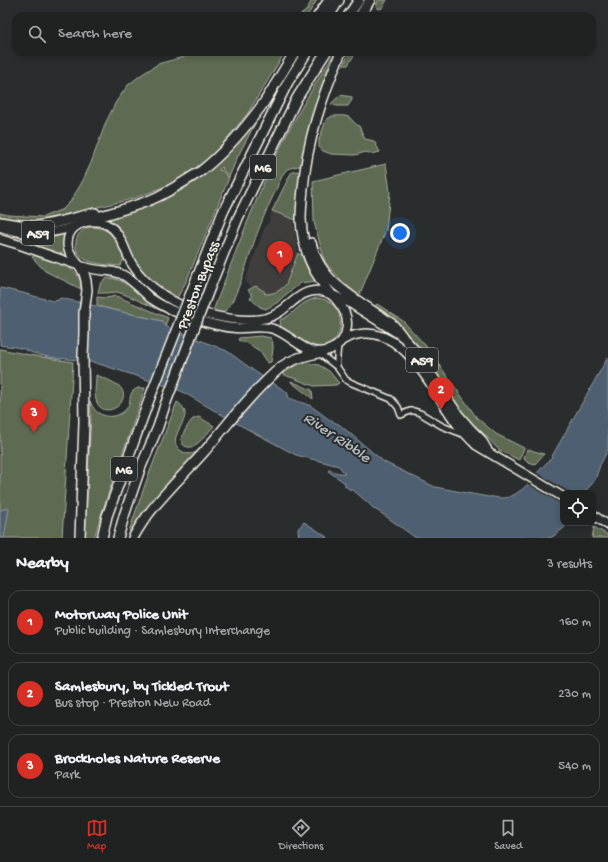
<!DOCTYPE html>
<meta charset="utf-8">
<style>
:root{--surface:#202222;--page:#282a2a;--text:#f1f3f6;--muted:#a2a4a5;--line:#3d3f40;--accent:#d93025}
body{margin:0;font-family:"Gochi Hand",sans-serif;background:var(--page);color:var(--text)}
.controls{position:absolute;right:12px;bottom:12px;display:grid;overflow:hidden;border-radius:8px;box-shadow:0 2px 6px #0003}
.controls button{width:36px;height:36px;display:grid;place-items:center;padding:0;border:0;border-bottom:1px solid var(--line);background:var(--surface);color:var(--text);font:20px sans-serif}
.you{position:absolute;left:400px;top:233px;width:14px;height:14px;margin:-10px;border:3px solid #fff;border-radius:50%;background:#1a73e8;box-shadow:0 0 0 6px #1a73e833}
.badge{display:grid;place-items:center;width:26px;height:26px;border-radius:50%;background:var(--accent);color:#fff;font-size:13px;font-weight:700}
.pin{position:absolute;translate:-50% -33px;filter:drop-shadow(0 1px 2px #0008)}
.pin::after{content:'';position:absolute;top:21px;width:14px;height:12px;background:inherit;clip-path:polygon(0 0,100% 0,50% 100%)}
.list{margin:0;padding:0;list-style:none}
h2{display:flex;justify-content:space-between;align-items:center;height:52px;margin:0;padding:0 16px;font-size:17px}
h2 small{font-size:13px;font-weight:400;color:var(--muted)}
.list li{display:grid;grid-template-columns:26px 1fr auto;gap:12px;align-items:center;box-sizing:border-box;height:64px;margin:0 8px 8px;padding:0 8px;border:1px solid var(--line);border-radius:12px}
.list b{display:block;font-size:15px;white-space:nowrap}
.list p{margin:0;font-size:13px;white-space:nowrap;color:var(--muted)}
.list em{font-size:13px;font-style:normal;color:var(--muted)}
.icon{flex:none;width:22px;height:22px;fill:none;stroke:currentColor;stroke-width:2;stroke-linecap:round;stroke-linejoin:round}
.map{position:relative;flex:none;width:608px;height:538px;overflow:hidden}
.search{position:absolute;background:var(--surface);box-shadow:0 2px 6px #0003;left:12px;right:12px;top:12px;height:44px;display:flex;align-items:center;gap:10px;box-sizing:border-box;padding:0 14px;border-radius:12px;color:var(--muted);font-size:15px}
.sheet{height:268px;background:var(--surface)}
nav{display:flex;justify-content:space-around;align-items:center;box-sizing:border-box;height:56px;border-top:1px solid var(--line);background:var(--surface);font-size:11px;color:var(--muted)}
nav a{display:grid;justify-items:center;gap:2px}
nav .on{color:var(--accent)}
.map>svg:first-child{display:block}
.built{fill:#403d3e}
.green{fill:#5e6b53;stroke:#a9ae9e}
.water{fill:#4d5f6f;stroke:#90999f}
.pier{fill:#2a2d2e}
.lines{fill:none;stroke-linecap:round;stroke-linejoin:round}
.minor-casing{stroke:#f4f1e8;stroke-width:8}
.trunk-casing{stroke:#f4f1e8;stroke-width:11}
.motorway-casing{stroke:#f4f1e8;stroke-width:12}
.minor{stroke:#2a2d2e;stroke-width:5}
.trunk{stroke:#2a2d2e;stroke-width:8}
.motorway{stroke:#2a2d2e;stroke-width:9}
.motorway-bridge-casing{stroke:#f4f1e8;stroke-width:12;stroke-linecap:butt}
.motorway-bridge{stroke:#2a2d2e;stroke-width:9}
.labels{text-anchor:middle;stroke-width:4;stroke-linejoin:round;paint-order:stroke}
.shield{fill:#2a2d2e;stroke:#b7b6b0;stroke-width:1}
.shield-label{font-size:14px;font-weight:bold;fill:#f4f1e8}
.street-label{font-size:15px;fill:#f4f1e8;stroke:#2a2d2e}
.water-label{font-size:16px;font-style:italic;fill:#b1b7b8;stroke:#2a2d2e}
</style>
<div class="map">
<svg width="608" height="538" viewBox="0 0 608 538">
<rect width="100%" height="100%" fill="#2a2d2e"/>
<filter id="ink" filterUnits="userSpaceOnUse"><feTurbulence type="fractalNoise" baseFrequency=".025" numOctaves="2"/><feDisplacementMap in="SourceGraphic" scale="8" xChannelSelector="R" yChannelSelector="G"/><feConvolveMatrix kernelMatrix="1 2 1 2 8 2 1 2 1" color-interpolation-filters="sRGB"/></filter>
<g filter="url(#ink)">
<path class="built" d="M272,211l21,8 5,34 -15,35 -3,2 -10,4h-6l-8,-8 -4,2 -7,-7 19,-52 3,-6 1,1z"/>
<path class="green" d="M312,0h5l-10,16h-8l7,-5z
M378,0h9l-5,8 -2,1 -4,-2z
M201,52h84l-37,61 -18,22 -13,15 -15,14 -20,15 -31,13 -19,7 -80,19 -16,3h-20l-16,-3v-5l8,2 35,2 20,-8 7,-7 11,-18 10,-21 15,-41 10,-20 12,-17 13,-10 17,-11z
M335,52h3l-36,115 -4,-1 -11,3 -4,5c-8,19 -18,38 -25,57 -6,15 -22,73 -33,80 -3,3 -8,1 -12,0 17,-44 33,-88 52,-131 19,-44 44,-87 70,-128z
M350,52h6l-8,13h-5z
M340,95l12,2v3l-4,6h-11l-6,-2z
M332,116c5,0 12,-1 17,1 4,3 5,7 10,9l6,13 9,2 6,11 -9,2 -5,-2 -11,3 -24,-1 -8,-3 -4,-4v-7l7,-20z
M254,122h2l-18,34 -9,21 -7,-8 1,-1 -1,-1 -3,3 1,1 1,-1 8,8 -43,104 -9,16c-17,-9 -32,-21 -43,-37 -6,-10 -8,-22 -15,-31 -3,-4 -9,-6 -13,-9 13,-5 26,-8 38,-13 24,-9 47,-22 67,-38 16,-14 30,-32 43,-48z
M386,164l4,28 -4,38 -27,66 -17,-15 -17,-19 -11,-40 -1,-41z
M296,171l6,1 -3,37 -3,11 -24,-9 19,-38z
M89,227c13,0 23,4 29,17 2,5 3,10 7,14l-5,8c-15,-2 -48,-1 -44,-25 1,-7 6,-11 13,-14z
M0,230l66,3c-3,8 -2,16 1,24l-44,-15v-3l-23,-7z
M298,253l4,3 7,16 7,9 -15,2 -17,13 -6,6 -12,7 -6,-2 -10,-9 3,-2 -5,-6 8,-4 9,6v2c8,0 16,-3 21,-10z
M35,255c14,4 42,11 46,27 0,2 0,4 0,7l-36,-18 -13,-14z
M108,278c16,0 27,14 40,23 7,5 16,8 23,12v2l-45,-20 -9,-3 -11,1h-8c1,-7 3,-12 10,-15z
M116,296l52,22 -3,8 -3,-5 -65,-15v-9l9,1z
M317,298c35,3 29,58 -7,48 -11,-4 -19,-13 -29,-18l-1,-8c15,-5 19,-19 37,-22z
M377,304l26,17 22,24 52,73 19,16 28,14 -5,12 -20,-10 -17,-18 -19,-17 -45,-65 -44,-42z
M261,336l10,2c4,8 1,16 0,24l-3,1 -7,-11 -12,-8 -11,-4 1,-2z
M0,349l35,7 38,6 -11,176h-62z
M309,363l10,2 10,6 10,12 -3,2 -22,1 -32,-12 16,-10z
M96,375c8,3 16,6 23,11 16,15 -16,37 -23,14 -2,-7 0,-17 0,-25z
M291,381l21,9 1,9 -22,-17z
M138,388h7c-16,51 -36,99 -51,150h-9l3,-67 3,-54 -1,-16c3,8 7,13 16,15 9,2 20,-3 23,-12 2,-8 0,-12 9,-16z
M177,402c5,3 8,7 8,13 -1,12 -20,27 -2,37 7,4 12,1 18,-3l-69,84 -3,-2 18,-52z
M199,417l15,9c-6,6 -12,15 -20,20 -3,1 -6,2 -9,0 -9,-5 2,-19 6,-25l2,-2z
M527,449l17,5 -9,10 -7,-2 -4,-4z
M594,527l14,8v3h-16z"/>
<path class="water" d="M0,288l19,4 33,9 7,-1 1,-2 102,23 3,5 62,25 30,22 30,19 2,6 22,8 19,14 10,5 44,37 51,25 53,10c5,-1 8,1 13,1 9,1 20,-7 26,-13h2l9,-13 13,-14 57,-101v93l-8,15 -5,15 -3,4 -5,5 -2,4h-22v30h7l-15,12 -3,2 -4,1h-132l-32,-23 -11,-7 -6,-6 -14,-12 -4,-1 -4,-3v-3l-17,-12 2,-2 5,3 10,2 -6,-8 -43,-11 -60,-32 -55,-32 -54,-18 -31,-10 -19,-3 -29,-3 -15,-4 -9,-4 -9,-2 -15,-2z
M9,508l-5,30h-4v-28z
M304,522l17,11 7,5h-29l-1,-9z"/>
<path class="pier" d="M536,472l35,21h-8v12l-37,-22h2z"/>
<g class="lines">
<g class="minor-casing">
<path id="minor" d="M319,353l18,14 9,13 6,3 39,16 7,8 3,8 9,-4h4l6,2 22,13 23,9
M337,367v-11l1,-11"/>
</g>
<g class="trunk-casing">
<path id="trunk" d="M0,227c27,9 49,8 76,-1
M0,239l20,6 60,21c4,1 9,2 13,3 9,2 19,1 28,5 11,5 20,16 29,24 13,9 29,16 44,21 13,4 27,8 41,9 12,1 25,-3 38,1 21,6 36,34 62,18 6,-4 10,-9 11,-16 3,-11 -1,-21 -8,-29 -5,-7 -8,-9 -17,-11 -24,-3 -32,21 -54,27 -21,5 -44,0 -65,-5 -26,-7 -56,-26 -70,-49 -8,-13 -10,-32 -26,-40 -17,-8 -42,1 -38,24 2,6 7,12 11,17
M335,296l15,7 52,33 15,16 41,62 13,15 10,10 6,10
M343,340c54,-29 86,45 111,80 6,9 14,17 22,25l87,52
M593,515l15,10"/>
</g>
<g class="motorway-casing">
<path id="motorway" d="M318,16l11,-16
M329,16l10,-16
M348,16l11,-16
M360,16l10,-16
M0,222c11,2 22,4 34,4 19,-1 42,-9 61,-13
M81,223c25,-10 54,-15 78,-27 14,-7 28,-16 42,-25 22,-17 45,-44 62,-67 11,-17 21,-35 32,-52
M311,243c9,36 34,49 63,69 6,4 12,7 18,12 3,3 7,8 10,12
M196,280l27,-68 65,-130 19,-30
M210,287l28,-69 59,-120 29,-46
M331,294c-18,-21 -29,-47 -30,-75 0,-10 1,-20 2,-30 4,-49 19,-92 38,-137
M80,538l4,-116 -1,-66 1,-22v-21l3,-23 -1,-9 -2,-8 -4,-7
M102,538l5,-22 42,-116
M118,538l6,-22 16,-47 18,-42 7,-22
M133,538c17,-32 46,-58 70,-85 20,-23 38,-47 60,-69 6,-6 12,-12 18,-17 11,-8 23,-11 37,-14"/>
</g>
<use href="#minor" class="minor"/>
<use href="#trunk" class="trunk"/>
<use href="#motorway" class="motorway"/>
<g class="motorway-bridge-casing">
<path id="motorway-bridge" d="M149,400l47,-120
M165,405l45,-118"/>
</g>
<use href="#motorway-bridge" class="motorway-bridge"/>
</g>
</g>
<g class="labels">
<g class="shield">
<rect x="250" y="155" width="26" height="24" rx="3"/>
<rect x="22" y="221" width="32" height="24" rx="3"/>
<rect x="406" y="348" width="32" height="24" rx="3"/>
<rect x="111" y="457" width="26" height="24" rx="3"/>
</g>
<g class="shield-label">
<text x="263" y="172">M6</text>
<text x="38" y="238">A59</text>
<text x="422" y="365">A59</text>
<text x="124" y="474">M6</text>
</g>
<g class="street-label">
<text transform="translate(197 285) rotate(-69)" y="5">Preston Bypass</text>
</g>
<g class="water-label">
<text transform="translate(338 436) rotate(34)" y="6">River Ribble</text>
</g>
</g>
</svg>
<div class="controls">
<button><svg class="icon" aria-label="locate" viewBox="0 0 24 24"><circle cx="12" cy="12" r="6"/><path d="M12 2v4M12 18v4M2 12h4M18 12h4"/></svg></button>
</div>
<div class="you"></div>
<div class="pin badge" style="left:280px;top:274px">1</div>
<div class="pin badge" style="left:441px;top:410px">2</div>
<div class="pin badge" style="left:34px;top:433px">3</div>
<div class="search"><svg class="icon" aria-label="search" viewBox="0 0 24 24"><circle cx="10" cy="10" r="6"/><path d="M15 15l6 6"/></svg>Search here</div>
</div>
<section class="sheet">
<h2>Nearby<small>3 results</small></h2>
<ul class="list">
<li><span class="badge">1</span><div><b>Motorway Police Unit</b><p>Public building · Samlesbury Interchange</p></div><em>160 m</em></li>
<li><span class="badge">2</span><div><b>Samlesbury, by Tickled Trout</b><p>Bus stop · Preston New Road</p></div><em>230 m</em></li>
<li><span class="badge">3</span><div><b>Brockholes Nature Reserve</b><p>Park</p></div><em>540 m</em></li>
</ul>
</section>
<nav>
<a class="on"><svg class="icon" aria-label="map" viewBox="0 0 24 24"><path d="M3 6l6-2 6 2 6-2v14l-6 2-6-2-6 2zM9 4v14M15 6v14"/></svg>Map</a>
<a><svg class="icon" aria-label="directions" viewBox="0 0 24 24"><path d="M12 3l9 9-9 9-9-9zM9 14v-3h6M13 9l2 2-2 2"/></svg>Directions</a>
<a><svg class="icon" aria-label="saved" viewBox="0 0 24 24"><path d="M7 4h10v16l-5-4-5 4z"/></svg>Saved</a>
</nav>
